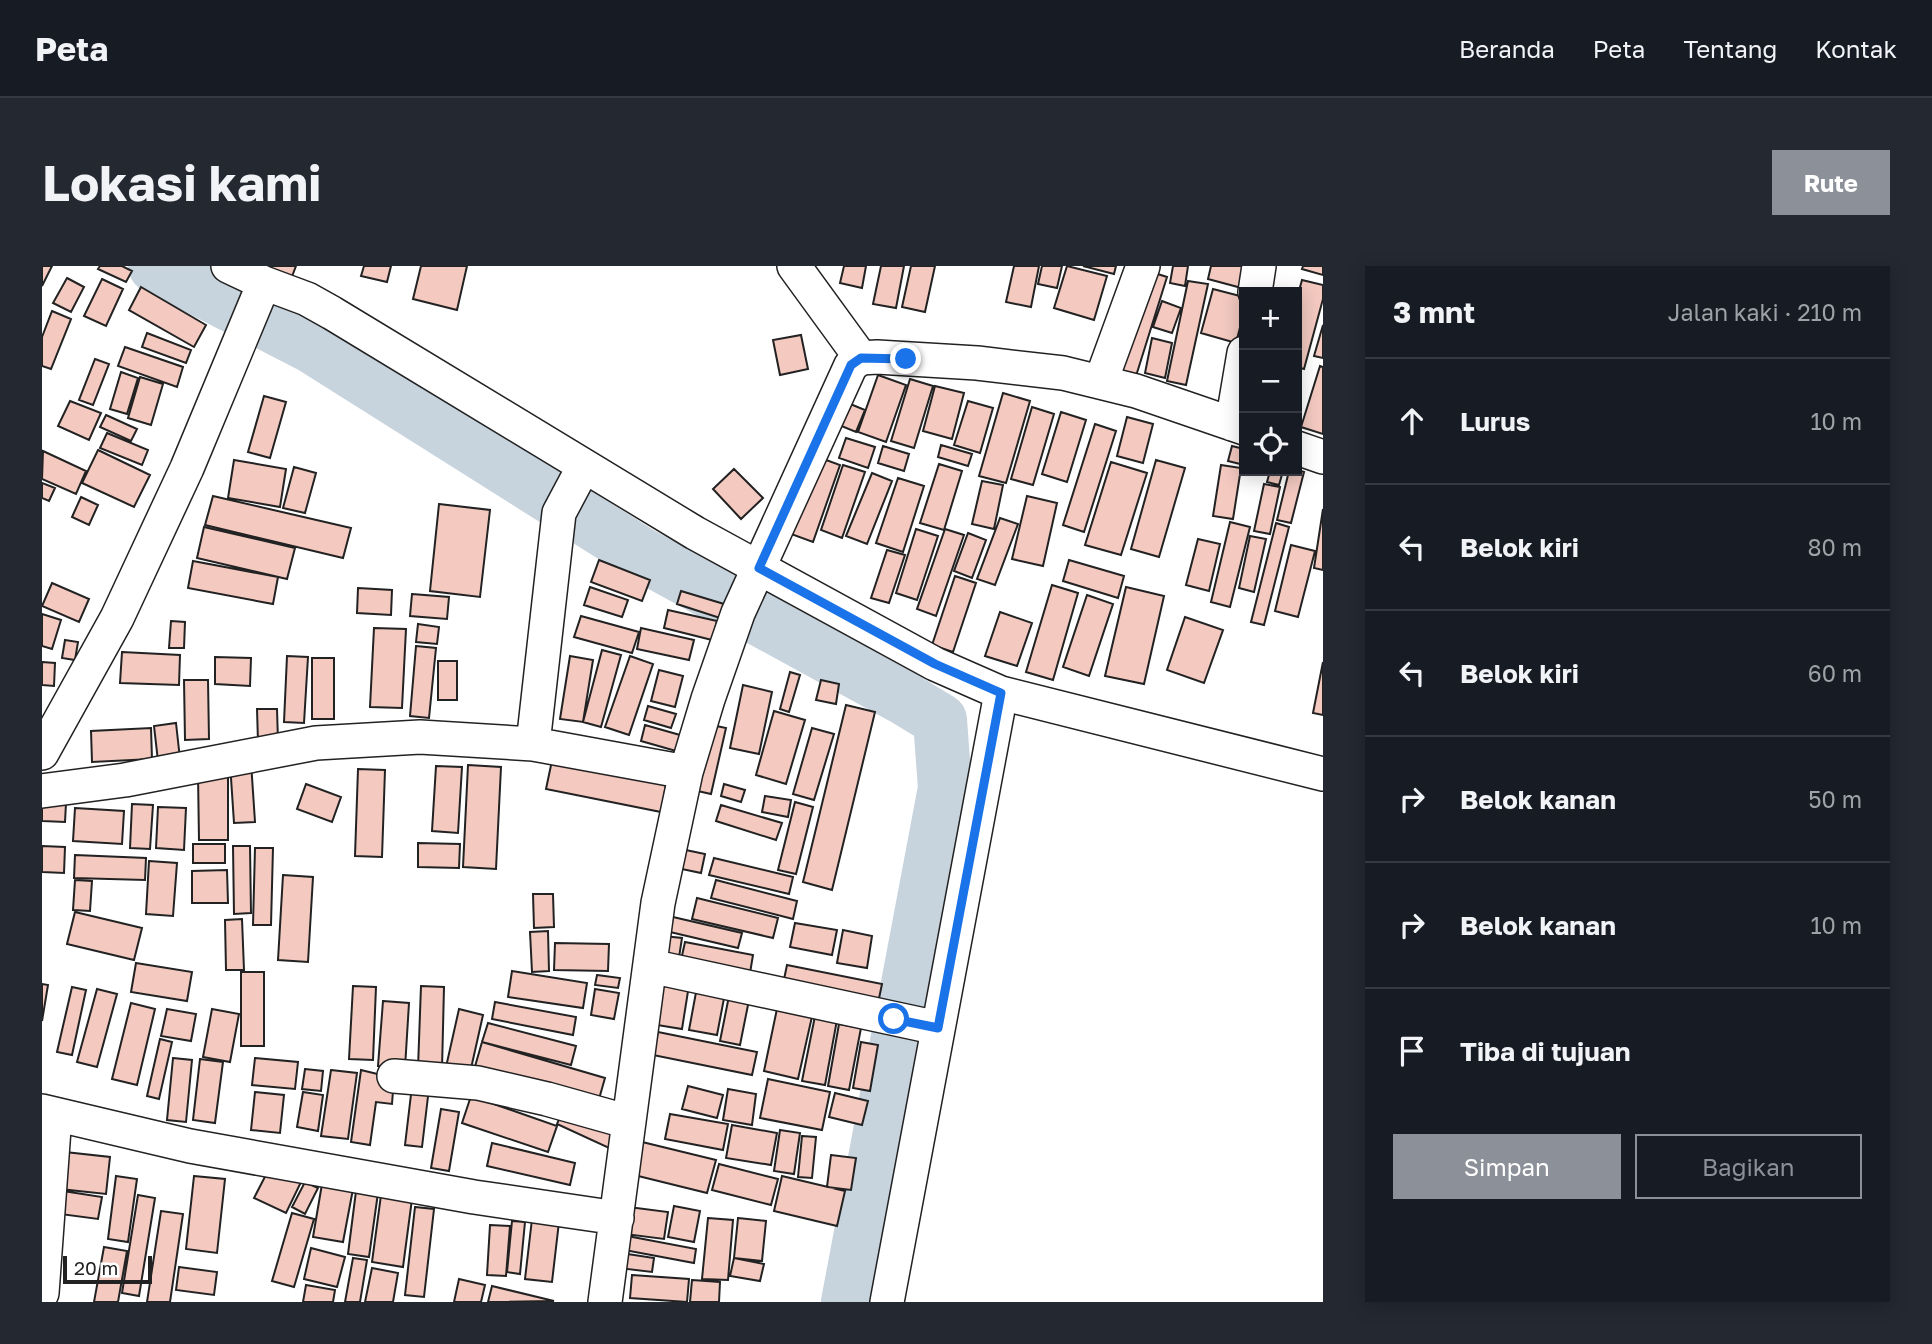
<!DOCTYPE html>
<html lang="id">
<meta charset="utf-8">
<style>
:root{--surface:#171b24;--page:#242831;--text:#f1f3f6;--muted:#9ea1a6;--line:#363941;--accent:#8c9099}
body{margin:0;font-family:"Golos Text",sans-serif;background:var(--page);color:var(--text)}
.controls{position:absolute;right:21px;top:21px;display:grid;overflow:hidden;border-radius:0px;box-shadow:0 4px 18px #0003}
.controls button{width:63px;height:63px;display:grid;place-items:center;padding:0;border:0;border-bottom:2px solid var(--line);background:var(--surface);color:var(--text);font:35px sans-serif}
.scale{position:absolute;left:21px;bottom:18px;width:89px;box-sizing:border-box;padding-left:7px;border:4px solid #222;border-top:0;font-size:19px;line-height:24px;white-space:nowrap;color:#222;-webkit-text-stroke:5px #fff;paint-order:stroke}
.stop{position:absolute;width:21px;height:21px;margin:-16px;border:5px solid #1a73e8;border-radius:50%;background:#fff}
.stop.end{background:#1a73e8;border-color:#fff;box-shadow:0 2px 7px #0008}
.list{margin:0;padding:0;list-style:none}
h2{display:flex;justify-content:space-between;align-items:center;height:91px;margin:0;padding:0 28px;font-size:30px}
h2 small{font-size:23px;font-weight:400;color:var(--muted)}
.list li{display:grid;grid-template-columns:46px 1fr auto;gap:21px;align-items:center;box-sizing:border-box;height:126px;padding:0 28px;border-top:2px solid var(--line)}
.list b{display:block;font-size:26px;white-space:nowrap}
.list em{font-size:23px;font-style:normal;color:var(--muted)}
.actions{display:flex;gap:14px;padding:21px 28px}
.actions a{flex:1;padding:16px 0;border:2px solid var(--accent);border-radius:0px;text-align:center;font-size:24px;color:var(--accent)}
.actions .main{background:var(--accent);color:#fff}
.icon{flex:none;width:38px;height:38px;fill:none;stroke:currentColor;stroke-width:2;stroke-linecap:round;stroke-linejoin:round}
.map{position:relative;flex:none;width:1281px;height:1036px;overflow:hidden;border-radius:0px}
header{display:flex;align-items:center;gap:42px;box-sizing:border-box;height:98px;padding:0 35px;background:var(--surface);border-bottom:2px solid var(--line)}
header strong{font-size:33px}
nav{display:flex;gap:38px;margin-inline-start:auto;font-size:24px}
.intro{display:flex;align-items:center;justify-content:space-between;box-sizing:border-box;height:168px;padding:0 42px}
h1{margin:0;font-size:49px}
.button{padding:18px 32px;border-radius:0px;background:var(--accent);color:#fff;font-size:24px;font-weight:700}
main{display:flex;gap:42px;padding:0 42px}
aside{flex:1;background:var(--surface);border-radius:0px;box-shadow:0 4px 18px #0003}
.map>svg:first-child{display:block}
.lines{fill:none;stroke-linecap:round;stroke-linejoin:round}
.river{stroke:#c7d3dd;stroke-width:54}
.building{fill:#f3c9c0;stroke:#222;stroke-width:2}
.minor-casing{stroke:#222;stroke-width:36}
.minor{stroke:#fff;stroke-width:33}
.route{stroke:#1a73e8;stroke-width:9}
</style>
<header>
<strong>Peta</strong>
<nav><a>Beranda</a><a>Peta</a><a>Tentang</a><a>Kontak</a></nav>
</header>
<div class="intro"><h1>Lokasi kami</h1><a class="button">Rute</a></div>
<main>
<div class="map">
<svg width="1281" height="1036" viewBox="0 0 1281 1036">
<rect width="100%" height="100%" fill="#fff"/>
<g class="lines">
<path class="river" d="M113,0l156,80 330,208 261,143 38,23 5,68 -97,514"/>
</g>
<path class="building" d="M0,0h10l-10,20z
M58,0h22l10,5 -6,11 -28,-13z
M229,0h25l-5,13 -21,-8z
M322,0h27l-4,16 -26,-6z
M379,0h46l-10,44 -44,-11z
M802,0h22l-4,22 -22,-5z
M839,0h23l-8,42 -23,-4z
M869,0h24l-10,46 -23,-5z
M972,0h25l-8,41 -25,-5z
M1000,0h20l-5,22 -19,-4z
M1025,0l40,10 -13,44 -40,-12z
M1041,0h33l-2,8z
M1131,0h15l-3,20 -15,-3z
M1169,0h45l-7,24 -41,-11z
M1261,0h20v9l-21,-6z
M1103,4l22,7 -31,99 -22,-7z
M25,12l17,9 -13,25 -18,-9z
M60,13l21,10 -17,37 -22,-10z
M1260,14l21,5v14l-19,70 -7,-2v-69z
M1146,15l20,3 -22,101 -19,-4z
M99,21l65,38 -12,22 -65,-37z
M1171,23l31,8v15l-8,31 -35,-10z
M1120,35l19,7 -9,25 -19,-6z
M10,45l19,8 -20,50 -9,-3v-29z
M1281,59v33l-9,-2z
M105,67l44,17 -5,13 -44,-16z
M759,69l7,34 -28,6 -7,-35z
M1110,72l20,5 -7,35 -20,-5z
M83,81l58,20 -6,20 -59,-21z
M53,93l14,5 -16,41 -14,-5z
M1278,100l3,1v67l-22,-7z
M79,106l17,6 -11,36 -17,-5z
M836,109l28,10 -20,57 -28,-10z
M98,111l23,7 -12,41 -23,-7z
M868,113l23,7 -19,62 -23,-7z
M893,120l29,7 -12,46 -29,-8z
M961,127l27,8 -24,82 -27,-7z
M222,130l22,6 -16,56 -22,-6z
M28,135l31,12 -12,27 -31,-14z
M801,135l22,9 -9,22 -22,-9z
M926,135l25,7 -13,45 -26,-8z
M990,141l22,7 -21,71 -22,-6z
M1019,146l25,8 -19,62 -25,-8z
M64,149l31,14 -6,12 -31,-14z
M1085,151l26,7 -10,39 -26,-7z
M1053,158l21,7 -32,101 -21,-7z
M65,167l41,17 -6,15 -42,-17z
M804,172l29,9 -7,21 -29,-10z
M899,179l31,9 -4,12 -30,-9z
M841,180l26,8 -5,17 -26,-8z
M1190,180l12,3v16l-16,-4z
M56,184l52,25 -16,32 -52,-24z
M1,185l43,20 -10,23 -34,-15z
M776,191l22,8 -27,77 -22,-8z
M192,194l52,9 -6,38 -52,-9z
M1114,194l29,8 -26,89 -28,-8z
M1069,196l36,11 -26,82 -36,-10z
M897,198l23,7 -18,59 -24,-7z
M801,199l22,7 -23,66 -21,-8z
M1179,199l20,3 -8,51 -20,-3z
M252,201l22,6 -11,40 -22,-5z
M692,203l29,29 -22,21 -28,-30z
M1255,204l7,2 -13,51 -14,-3 12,-49z
M1228,205h13l-4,14 -12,-3z
M830,207l20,8 -25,63 -21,-8z
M856,212l26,8 -21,66 -27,-9z
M940,215l21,4 -9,44 -22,-5z
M0,217l13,5 -6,13 -7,-3z
M1222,218l16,3 -10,47 -16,-3z
M171,230l138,32 -8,30 -138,-33z
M985,230l30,7 -14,63 -31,-7z
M39,231l17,8 -9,20 -17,-8z
M397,238l51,6 -10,87 -50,-6z
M1281,243v61l-9,-2z
M958,252l18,6 -23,61 -18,-6z
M1188,256l20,5 -20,80 -19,-5z
M1234,257l13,4 -25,98 -13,-3z
M162,261l91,21 -8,31 -90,-21z
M874,263l22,7 -21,64 -21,-7z
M903,263l19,6 -28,81 -19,-7z
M926,267l18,7 -14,38 -18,-7z
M1208,270l16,3 -12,53 -15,-4z
M1156,273l22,5 -11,47 -23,-6z
M1249,279l24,6 -17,66 -23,-6z
M845,284l18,5 -16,48 -18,-5z
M557,294l51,20 -8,21 -51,-19z
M1027,294l55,16 -6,22 -55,-17z
M151,295l85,16 -5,27 -85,-16z
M913,310l21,7 -23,69 -21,-7z
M10,317l37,16 -10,23 -37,-16z
M1010,319l26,8 -25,87 -27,-8z
M548,321l38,13 -6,17 -38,-12z
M1084,321l38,9 -20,88 -39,-8z
M316,322l34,2 -1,25 -34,-2z
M639,325l43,13 -4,14 -43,-14z
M370,328l37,3 -2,22 -37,-3z
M1045,329l26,9 -24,72 -26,-9z
M626,344l49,11 -5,19 -48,-12z
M958,346l32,11 -15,43 -32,-10z
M0,348l19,6 -9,29 -10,-3z
M539,350l58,16 -7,21 -58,-16z
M1143,351l38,13 -19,53 -37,-13z
M129,355l14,1 -1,26h-15z
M376,358l21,3 -2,17 -21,-2z
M332,362l32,1 -4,79 -32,-1z
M599,362l53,12 -5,20 -52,-11z
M23,374l13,2 -3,18 -13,-2z
M374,380l20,2 -7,70 -19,-2z
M560,384l19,5 -20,72 -18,-5z
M80,386l58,3 -1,30 -59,-2z
M245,390l21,1 -4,66 -20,-1z
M528,390l23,4 -10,62 -23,-3z
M588,390l23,8 -24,71 -24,-8z
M173,391l36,1 -1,28 -35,-2z
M270,392h22v61h-22z
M396,395h19v39h-19z
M0,396l13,1 -1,23 -12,-1z
M1281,396v53l-10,-2z
M617,404l24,6 -8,31 -24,-6z
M748,406l10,3 -11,37 -9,-3z
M142,414h24l1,59 -24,1z
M779,414l18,4 -3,20 -20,-4z
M701,419l29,7 -13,62 -29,-6z
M804,439l29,7 -43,178 -29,-8z
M606,440l28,8 -5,14 -27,-8z
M215,443h20l1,32 -20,1z
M732,445l31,9 -19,64 -30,-9z
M134,457l4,36 -22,2 -4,-35z
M665,458l19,4 -15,66 -18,-4z
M603,459l35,10 -4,16 -35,-10z
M109,462l1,31 -60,3 -1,-31z
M770,462l22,6 -20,66 -21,-6z
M512,485l114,23 -7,38 -115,-23z
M209,496l4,60 -21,1 -4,-60z
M426,499l33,2 -5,102 -33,-2z
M394,500l26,1 -4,66 -26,-2z
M316,503l27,1 -3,87 -27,-1z
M156,509h30v65h-29z
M264,518l35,13 -9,25 -35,-13z
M682,518l21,6 -4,12 -20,-6z
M723,530l26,4 -3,17 -26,-5z
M0,536l24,1 -1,19 -23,-1z
M753,536l18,5 -17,67 -18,-4z
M90,538l21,1 -3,44 -20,-1z
M679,539l61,18 -6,17 -60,-19z
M116,541l28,1 -2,42 -28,-2z
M33,542l49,3 -2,33 -49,-3z
M376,577l42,1 -1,24 -41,-1z
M151,578h32v19h-32z
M0,580l23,1 -1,26 -22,-1z
M191,580h17l1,67 -17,1z
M213,582h18l-2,77h-18z
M639,583l24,5 -4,19 -24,-5z
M33,589l71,3 -1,22 -71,-2z
M672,592l79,19 -4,17 -80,-19z
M107,595l28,2 -4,53 -27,-2z
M185,604l1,33h-36v-32z
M241,609l30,2 -5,85 -30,-2z
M33,614l17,1 -2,30 -17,-1z
M674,614l81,21 -4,18 -82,-21z
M491,628h20l1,33 -20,1z
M655,632l81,20 -5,20 -81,-19z
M33,646l67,16 -8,32 -67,-16z
M631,651l69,16 -4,15 -68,-16z
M200,653l2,51h-18l-1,-50z
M753,657l42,7 -5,25 -42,-8z
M801,664l29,6 -5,32 -30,-5z
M506,665l1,40 -17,1 -2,-40z
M621,670l19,2 -4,26 -18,-3z
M643,676l68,13 -4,24 -69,-14z
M513,677l54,1 -1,27 -54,-1z
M94,697l56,9 -5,29 -56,-9z
M745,699l95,19 -5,24 -95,-19z
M470,705l75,12 -4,25 -75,-11z
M199,706h23v74h-23z
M555,709l23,3 -2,10 -23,-3z
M611,713l36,6 -7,44 -37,-6z
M0,718l6,1 -6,36z
M311,720l23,1 -3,73 -24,-1z
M379,720l23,1 -2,82 -24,-1z
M30,721l14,3 -14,65 -15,-3z
M655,721l28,6 -8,42 -28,-5z
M55,723l20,5 -20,73 -20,-5z
M553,723l24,4 -5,26 -23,-4z
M688,725l20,4 -10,50 -20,-4z
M341,735l26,2 -4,65 -27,-2z
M453,736l81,15 -3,18 -81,-16z
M89,737l24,6 -18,76 -25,-6z
M736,738l35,8 -15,67 -34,-8z
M125,743l29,5 -5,27 -30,-5z
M170,743l27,5 -9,48 -27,-5z
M417,743l24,6 -13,58 -24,-6z
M773,750l22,4 -12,65 -23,-4z
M446,757l88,23 -5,19 -89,-23z
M797,758l22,4 -12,62 -21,-4z
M616,766l99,20 -5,23 -99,-20z
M118,773l12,3 -13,57 -12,-3z
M440,776l123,36 -8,28 -123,-36z
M819,776l17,3 -8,46 -17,-3z
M131,792l19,2 -6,62 -19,-2z
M213,792l43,4 -3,27 -43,-4z
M158,793l23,3 -8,61 -22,-3z
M263,803l18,2 -2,20 -19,-2z
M289,804l26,3 -9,66 -27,-3z
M319,804l33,8 -2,26 -16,-2 -6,43 -19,-3z
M726,813l62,13 -8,38 -62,-12z
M370,820l17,2 -7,59 -17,-2z
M646,820l35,9 -6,23 -35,-9z
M686,823l28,5 -4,31 -29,-5z
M213,826l29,3 -4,38 -29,-3z
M261,826l20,3 -5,36 -21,-4z
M793,827l33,8 -6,24 -33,-8z
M429,830l86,30 -9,26 -86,-29z
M399,843l18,3 -10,59 -18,-3z
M521,844l52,23 -6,15 -52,-24z
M628,848l58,10 -5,26 -58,-11z
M690,859l45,8 -6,32 -45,-7z
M738,864l20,3 -6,41 -20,-3z
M760,870l14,1 -4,41 -14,-1z
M592,874l82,20 -9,33 -81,-20z
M450,877l83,20 -5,22 -83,-19z
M23,886l45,5 -4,37 -46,-5z
M789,889l25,3 -5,32 -24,-3z
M677,898l59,15 -7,26 -59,-15z
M229,899l31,15 -16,33 -32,-15z
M74,910l21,3 -9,63 -20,-3z
M152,910l31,3 -8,74 -31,-4z
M740,910l63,15 -8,35 -63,-15z
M263,916l13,6 -13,26 -13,-7z
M280,918l31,5 -10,53 -30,-5z
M21,925l39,6 -4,22 -38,-5z
M314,925l22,2 -9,64 -21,-3z
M96,929l17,3 -16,98 -17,-3z
M339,929l31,4 -9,68 -31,-5z
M579,940l47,6 -4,27 -47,-6z
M632,940l26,5 -6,31 -26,-5z
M373,941l19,2 -10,88 -19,-2z
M119,945l22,3 -13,88h-23z
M250,947l22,6 -20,68 -22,-6z
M666,952l25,2 -5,60 -26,-1z
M696,952l28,3 -4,40 -28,-3z
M490,953l27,3 -7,60 -27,-3z
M470,955l13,1 -5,52 -13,-2z
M448,959l20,1 -4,50 -19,-1z
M580,969l74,14 -2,14 -75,-14z
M62,981l23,4 -9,51h-24z
M269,982l34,9 -8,30 -33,-8z
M579,987l33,5 -2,14 -33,-4z
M311,992l14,2 -7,42h-15z
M692,992l30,6 -4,17 -30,-5z
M137,1001l38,5 -3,23 -38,-5z
M330,1002l26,5 -5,29h-28z
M590,1009l57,4 -2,23 -57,-4z
M417,1013l26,6 -4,17h-27z
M650,1014l28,2 -1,20h-29z
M264,1019l29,5 -2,12h-30z
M450,1020l62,15 -66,1z"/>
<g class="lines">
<g class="minor-casing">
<path id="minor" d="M186,0l36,17
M752,0l67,92
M1213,26l4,-26
M1059,115l42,-115
M1190,158l12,-71
M1255,182l26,9
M491,478l26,-231 25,-47
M0,487l75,-135 70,-150 77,-185 43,16 25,14 363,220 240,131 66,29 322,81
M0,525l83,-11 191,-37 104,-6 113,7 153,28
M608,700l288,62
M352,810l84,7 69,16 82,23
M0,845l148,35 284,51 143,21
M0,1027l13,-178
M563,1036l53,-399 28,-131 22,-73 30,-86 113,-248 10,-7 16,-1 100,6 86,10 73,18 108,37
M845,1036l114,-609"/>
</g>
<use href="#minor" class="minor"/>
</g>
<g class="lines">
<path class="route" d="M852,753l44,9 63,-335 -66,-29 -176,-96 92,-203 10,-7 45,1"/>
</g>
</svg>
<div class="controls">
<button>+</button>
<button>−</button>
<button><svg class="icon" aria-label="locate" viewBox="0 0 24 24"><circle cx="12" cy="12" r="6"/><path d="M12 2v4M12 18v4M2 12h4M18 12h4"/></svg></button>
</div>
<div class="scale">20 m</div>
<div class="stop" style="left:852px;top:753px"></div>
<div class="stop end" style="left:864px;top:93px"></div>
</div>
<aside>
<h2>3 mnt<small>Jalan kaki · 210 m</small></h2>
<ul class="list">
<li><svg class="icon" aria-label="ahead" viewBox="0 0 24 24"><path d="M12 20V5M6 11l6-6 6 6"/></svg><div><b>Lurus</b></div><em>10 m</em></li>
<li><svg class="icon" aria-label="left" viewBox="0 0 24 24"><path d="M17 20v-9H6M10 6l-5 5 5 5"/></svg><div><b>Belok kiri</b></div><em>80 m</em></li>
<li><svg class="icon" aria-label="left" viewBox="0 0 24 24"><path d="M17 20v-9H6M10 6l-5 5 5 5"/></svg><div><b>Belok kiri</b></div><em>60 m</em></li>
<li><svg class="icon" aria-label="right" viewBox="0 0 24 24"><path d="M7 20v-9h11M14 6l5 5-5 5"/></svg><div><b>Belok kanan</b></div><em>50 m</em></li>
<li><svg class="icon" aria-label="right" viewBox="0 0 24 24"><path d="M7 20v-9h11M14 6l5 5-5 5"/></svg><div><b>Belok kanan</b></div><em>10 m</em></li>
<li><svg class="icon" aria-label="arrive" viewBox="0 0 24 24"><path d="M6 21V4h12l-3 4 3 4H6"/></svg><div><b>Tiba di tujuan</b></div></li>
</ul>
<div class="actions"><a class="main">Simpan</a><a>Bagikan</a></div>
</aside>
</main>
